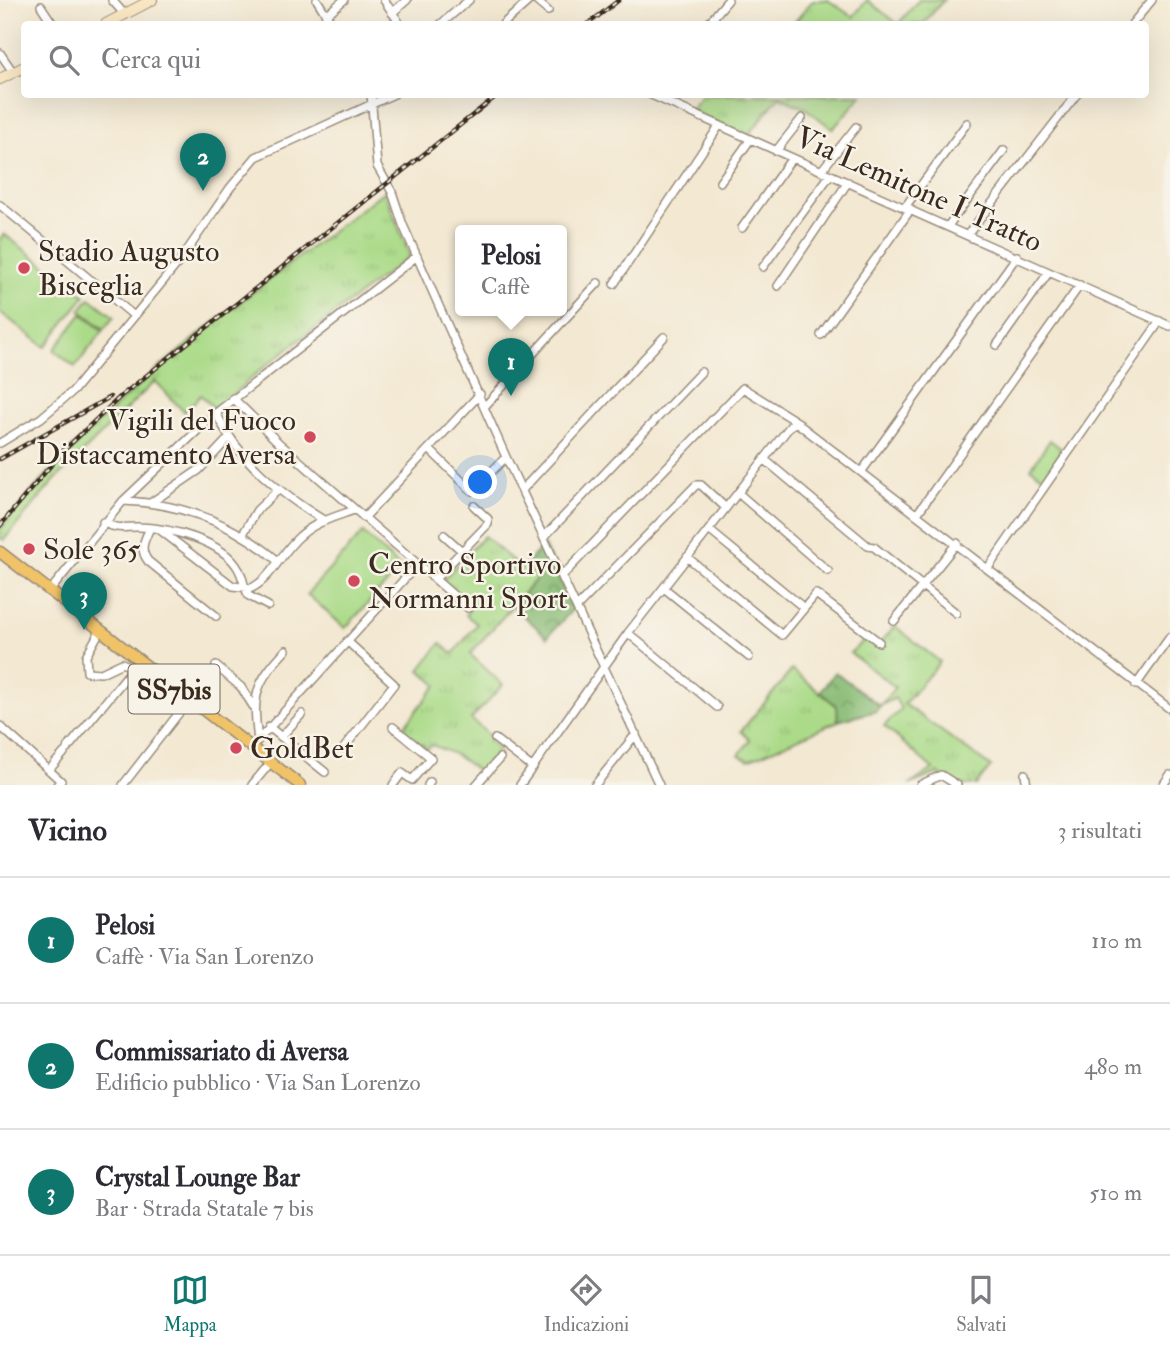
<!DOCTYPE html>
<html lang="it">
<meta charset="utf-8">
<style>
:root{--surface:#fff;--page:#f7f7f7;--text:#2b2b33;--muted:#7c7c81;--line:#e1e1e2;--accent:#0f766e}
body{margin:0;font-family:"IM FELL Double Pica",serif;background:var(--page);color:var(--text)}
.you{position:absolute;left:481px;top:483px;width:24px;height:24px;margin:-18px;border:5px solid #fff;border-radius:50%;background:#1a73e8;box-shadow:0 0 0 10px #1a73e833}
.badge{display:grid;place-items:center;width:46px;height:46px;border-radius:50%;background:var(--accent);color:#fff;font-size:23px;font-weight:700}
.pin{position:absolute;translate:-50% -58px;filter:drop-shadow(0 2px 4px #0008)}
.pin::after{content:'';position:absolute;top:37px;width:24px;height:21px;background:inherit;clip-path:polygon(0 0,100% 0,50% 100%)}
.popup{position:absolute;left:455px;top:225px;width:112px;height:91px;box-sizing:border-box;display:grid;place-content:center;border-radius:7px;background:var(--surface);filter:drop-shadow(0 2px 5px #0005);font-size:23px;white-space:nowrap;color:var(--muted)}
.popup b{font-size:26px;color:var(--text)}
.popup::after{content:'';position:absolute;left:50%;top:100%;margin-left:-14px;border:14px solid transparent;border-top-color:var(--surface)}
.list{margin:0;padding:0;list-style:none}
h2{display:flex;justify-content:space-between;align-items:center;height:91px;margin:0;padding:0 28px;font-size:30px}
h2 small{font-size:23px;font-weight:400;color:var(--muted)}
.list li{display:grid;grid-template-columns:46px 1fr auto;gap:21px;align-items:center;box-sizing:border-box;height:126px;padding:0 28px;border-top:2px solid var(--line)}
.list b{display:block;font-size:26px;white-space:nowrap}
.list p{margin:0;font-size:23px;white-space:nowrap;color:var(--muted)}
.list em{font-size:23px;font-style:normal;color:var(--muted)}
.icon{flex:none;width:38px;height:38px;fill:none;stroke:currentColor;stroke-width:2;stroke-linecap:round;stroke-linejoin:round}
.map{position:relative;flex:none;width:1170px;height:785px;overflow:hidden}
.search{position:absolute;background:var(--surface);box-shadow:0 7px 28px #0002;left:21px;right:21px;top:21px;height:77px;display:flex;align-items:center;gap:18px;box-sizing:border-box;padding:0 24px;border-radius:7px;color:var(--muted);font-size:26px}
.sheet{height:469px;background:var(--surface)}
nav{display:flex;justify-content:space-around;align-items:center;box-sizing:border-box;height:98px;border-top:2px solid var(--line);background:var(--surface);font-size:19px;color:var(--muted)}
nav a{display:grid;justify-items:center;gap:4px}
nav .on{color:var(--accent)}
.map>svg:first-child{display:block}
.grass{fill:url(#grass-tufts);stroke:#738254;stroke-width:2}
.forest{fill:url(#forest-crowns);stroke:#62724a;stroke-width:2}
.pitch{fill:#abdb89;stroke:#738254;stroke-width:2}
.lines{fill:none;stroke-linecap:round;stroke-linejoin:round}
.minor-casing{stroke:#978978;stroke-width:10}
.secondary-casing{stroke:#978978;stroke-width:12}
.primary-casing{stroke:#978978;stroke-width:13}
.minor{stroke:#fff;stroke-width:7}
.secondary{stroke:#f9e7c3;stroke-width:10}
.primary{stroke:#f0c369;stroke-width:10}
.rail-casing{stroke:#3b2a1e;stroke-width:4.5}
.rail{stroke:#f7f3e8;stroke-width:2;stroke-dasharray:5;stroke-linecap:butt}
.poi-dot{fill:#d1495b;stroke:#f7f3e8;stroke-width:2.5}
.labels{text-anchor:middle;stroke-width:5;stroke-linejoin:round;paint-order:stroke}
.shield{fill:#f7f3e8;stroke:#73665b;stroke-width:2}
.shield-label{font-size:28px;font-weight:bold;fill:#3b2a1e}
.street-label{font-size:30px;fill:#3b2a1e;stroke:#f7f3e8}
.poi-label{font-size:30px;fill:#3b2a1e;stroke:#f7f3e8;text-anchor:start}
</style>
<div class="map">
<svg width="1170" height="785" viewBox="0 0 1170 785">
<defs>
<pattern id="grass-tufts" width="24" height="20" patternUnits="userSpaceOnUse" patternTransform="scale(1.75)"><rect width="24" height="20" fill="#abdb89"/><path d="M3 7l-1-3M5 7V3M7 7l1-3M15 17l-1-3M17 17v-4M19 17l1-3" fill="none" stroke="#94bc76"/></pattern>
<pattern id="forest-crowns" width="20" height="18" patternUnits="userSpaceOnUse" patternTransform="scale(1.75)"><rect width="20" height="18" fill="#88bb75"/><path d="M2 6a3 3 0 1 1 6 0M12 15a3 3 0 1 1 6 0" fill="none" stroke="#70985f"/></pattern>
</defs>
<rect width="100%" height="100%" fill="#f7f3e8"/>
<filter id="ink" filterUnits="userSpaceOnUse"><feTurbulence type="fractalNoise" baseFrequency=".0143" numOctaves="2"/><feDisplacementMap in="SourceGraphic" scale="14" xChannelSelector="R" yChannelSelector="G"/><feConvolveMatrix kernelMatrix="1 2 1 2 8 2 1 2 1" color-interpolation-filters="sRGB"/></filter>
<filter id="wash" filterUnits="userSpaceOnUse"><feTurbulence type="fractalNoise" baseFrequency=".00686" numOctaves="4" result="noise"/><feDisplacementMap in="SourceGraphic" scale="28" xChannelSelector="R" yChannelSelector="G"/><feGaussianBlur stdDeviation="1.57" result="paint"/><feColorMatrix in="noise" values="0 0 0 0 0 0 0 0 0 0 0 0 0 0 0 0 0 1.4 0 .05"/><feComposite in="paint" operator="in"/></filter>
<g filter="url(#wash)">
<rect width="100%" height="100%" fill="#f3e8d2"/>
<path class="grass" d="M813,0h15l25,17 14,-17 31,24 21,-24h25l-21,24h-130z
M702,95h160l-29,34 -28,-21 -26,-11 -32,40 -57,-27z
M384,191l26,65 -146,111 -49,43 -14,-15 -17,17 -29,-31 -101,100 -50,59 -4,-2v-8c106,-136 250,-233 384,-339z
M484,536l37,32 5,-4 12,13 -68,77 33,31 -32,34 20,18 -2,4 10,8 -18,24 -27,-19 -22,-9 -5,4 -25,-20 35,-44 -17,-15 21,-27 12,11 24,-30 -11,-9 5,-8 -29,-26z
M895,626l45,36 -36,42 87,63 -15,18h-23l-15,-12 -29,12 24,-16 -49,-43 17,-17 -6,-11 -15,8 15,-19 -45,-34 16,-14 11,8z
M792,670l45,36 1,15 -89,39 -10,-5 11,-15 -9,-9z"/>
<path class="forest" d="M544,545l29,64 -26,28 -34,-31 25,-29 -12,-13z
M835,672l45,34 -4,5 -38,10 -1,-15 -17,-14z"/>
<path class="pitch" d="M4,234l81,62 -40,51 -45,-35v-73z
M90,298l24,19 -10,12 -24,-19z
M82,314l21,17 -28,36 -21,-17z
M1050,440l13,10 -19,27 -13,-9z
M363,533l38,35 -56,60 -38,-34z"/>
</g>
<g filter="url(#ink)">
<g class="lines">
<g class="minor-casing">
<path id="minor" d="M112,0l13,15
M317,0l15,24
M384,0l16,24
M535,0l13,11
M41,6l12,18
M392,13l15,-13
M326,15l18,-15
M441,24l28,-24
M503,24l27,-24
M708,24l20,-24
M1132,24l20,-24
M0,53l13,19
M371,94l6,72 15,26 11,33 103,232 153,328
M649,94l521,232
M776,151l26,-33
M821,171l35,-44
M720,182l30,-42
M0,205l133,110
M905,207l62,-84
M948,226l56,-76
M742,228l50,-70
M968,234l109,-140
M763,267l67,-92
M614,284l105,-158
M778,286l70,-104
M821,335l90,-126
M997,345l52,-73
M233,398l47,46 188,164
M485,406l113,-123
M216,413c24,49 63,80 109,108
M0,443l41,-25 32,-27 109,-133 48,-70 26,-31 138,-63
M429,449l43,42 34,-34
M764,459l104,87 6,1 82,66
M862,471l155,-215
M522,490l142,-153
M738,493l90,78
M123,501c59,2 110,22 155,60
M152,502l47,-32 30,-32
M917,514l163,-229
M364,518l116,-124
M103,522c15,9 22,4 37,5 30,1 84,14 99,43 5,9 4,17 10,26l19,10
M150,528c-6,13 -11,21 -2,33l68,55
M160,530l73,56 19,2c21,-11 30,-37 48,-52 15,-14 35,-19 54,-26
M709,530l95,78
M243,534l14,-24 21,-20
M444,535l18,16
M545,536l156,-164
M687,557l95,78 34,-41 63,48
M988,568l172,-247
M563,575l180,-187 56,35
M435,579l53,-55v-5l-14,-13
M664,588l85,69
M49,592l74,-91 93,-88 201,-157
M578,606l118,-121h5l25,23
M894,621l63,-78
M100,631l-14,25 1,16 14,1 21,-10 11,5
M628,633l89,74
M216,666l25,21 12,19
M1136,685l34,-48
M0,726l61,55 -4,4
M269,727l56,45
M393,727l38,31 -19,22 -10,-7 -9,12
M281,737l21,-23
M495,739l38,29
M258,740c-6,-45 -3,-57 28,-90
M252,747l166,-183
M344,748l50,-64 -47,-43
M67,749l72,-88
M49,770l15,-17
M1025,774l2,11
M123,785l66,-85
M252,785l19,-23
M428,785l2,-3
M476,785l24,-27
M520,785l108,-152 163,-208 6,-2 373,286
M595,785l41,-51
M920,785l21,-10 16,10
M1163,785l7,-10"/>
</g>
<g class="secondary-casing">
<path id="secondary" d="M106,24l46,-24
M0,79l24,-12"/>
</g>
<g class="primary-casing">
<path id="primary" d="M0,552l300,233"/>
</g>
<use href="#minor" class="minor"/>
<use href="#secondary" class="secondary"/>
<use href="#primary" class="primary"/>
<g class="rail-casing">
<path id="rail" d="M588,24l31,-24
M0,459l110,-62
M0,526l62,-74 59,-56 378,-302"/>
</g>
<use href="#rail" class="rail"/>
</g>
</g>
<g class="poi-dot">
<circle cx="24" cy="268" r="7"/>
<circle cx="310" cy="437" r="7"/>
<circle cx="29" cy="549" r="7"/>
<circle cx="354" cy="581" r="7"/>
<circle cx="236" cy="748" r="7"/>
</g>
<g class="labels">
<rect class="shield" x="128.5" y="664.5" width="91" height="49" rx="5"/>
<g class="shield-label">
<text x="174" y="699">SS7bis</text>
</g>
<g class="street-label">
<text transform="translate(919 189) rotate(24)" y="10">Via Lemitone I Tratto</text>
</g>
<g class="poi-label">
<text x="38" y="261">Stadio Augusto<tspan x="38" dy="34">Bisceglia</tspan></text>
<text x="296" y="430" text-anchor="end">Vigili del Fuoco<tspan x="296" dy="34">Distaccamento Aversa</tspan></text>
<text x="43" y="559">Sole 365</text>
<text x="368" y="574">Centro Sportivo<tspan x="368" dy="34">Normanni Sport</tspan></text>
<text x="250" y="758">GoldBet</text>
</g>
</g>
</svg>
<div class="you"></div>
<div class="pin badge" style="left:511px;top:396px">1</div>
<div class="popup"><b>Pelosi</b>Caffè</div>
<div class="pin badge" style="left:203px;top:191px">2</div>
<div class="pin badge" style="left:84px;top:630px">3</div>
<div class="search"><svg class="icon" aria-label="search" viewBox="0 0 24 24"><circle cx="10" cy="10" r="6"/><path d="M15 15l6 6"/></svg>Cerca qui</div>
</div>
<section class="sheet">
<h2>Vicino<small>3 risultati</small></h2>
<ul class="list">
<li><span class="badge">1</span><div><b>Pelosi</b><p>Caffè · Via San Lorenzo</p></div><em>110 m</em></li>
<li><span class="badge">2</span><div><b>Commissariato di Aversa</b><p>Edificio pubblico · Via San Lorenzo</p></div><em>480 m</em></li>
<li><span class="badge">3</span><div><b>Crystal Lounge Bar</b><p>Bar · Strada Statale 7 bis</p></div><em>510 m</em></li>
</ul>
</section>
<nav>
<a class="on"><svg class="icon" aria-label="map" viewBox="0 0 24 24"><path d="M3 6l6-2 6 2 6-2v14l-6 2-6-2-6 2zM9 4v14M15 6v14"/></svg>Mappa</a>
<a><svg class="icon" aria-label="directions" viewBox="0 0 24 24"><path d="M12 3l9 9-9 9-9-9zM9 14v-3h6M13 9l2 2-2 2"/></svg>Indicazioni</a>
<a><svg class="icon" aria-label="saved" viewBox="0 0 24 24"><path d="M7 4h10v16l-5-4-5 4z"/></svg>Salvati</a>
</nav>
